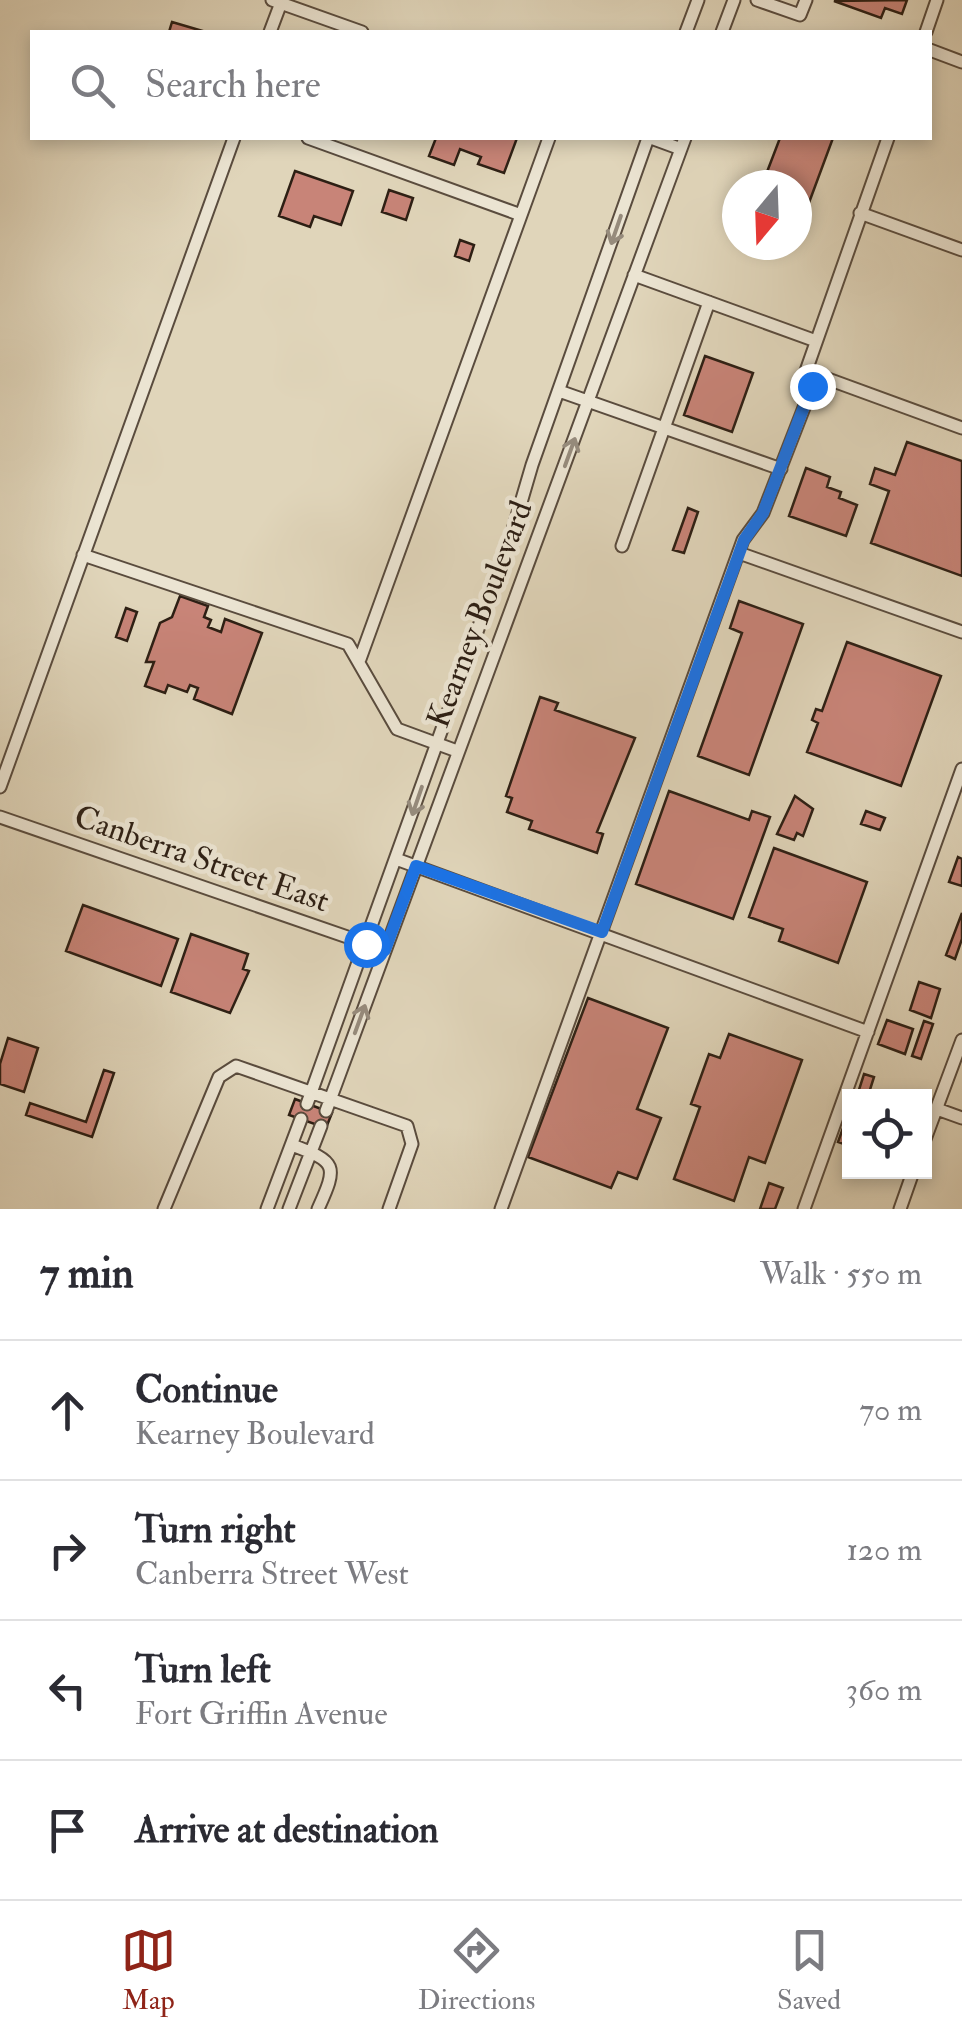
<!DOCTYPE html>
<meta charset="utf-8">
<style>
:root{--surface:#fff;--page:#f2f2f3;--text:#2b2b33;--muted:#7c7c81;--line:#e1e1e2;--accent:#8f2418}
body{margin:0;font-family:"IM FELL Double Pica",serif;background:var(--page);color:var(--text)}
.controls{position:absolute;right:30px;bottom:30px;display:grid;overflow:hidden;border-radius:0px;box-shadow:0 5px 15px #0003}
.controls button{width:90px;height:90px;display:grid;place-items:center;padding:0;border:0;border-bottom:2px solid var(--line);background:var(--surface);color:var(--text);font:50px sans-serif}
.compass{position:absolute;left:722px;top:170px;width:90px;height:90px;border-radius:50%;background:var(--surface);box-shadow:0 5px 15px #0003;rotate:199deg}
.stop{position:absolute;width:30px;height:30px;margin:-22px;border:8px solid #1a73e8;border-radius:50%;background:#fff}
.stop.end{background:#1a73e8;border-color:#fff;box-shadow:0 2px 10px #0008}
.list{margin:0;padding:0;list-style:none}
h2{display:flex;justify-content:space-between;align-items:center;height:130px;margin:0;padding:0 40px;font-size:42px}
h2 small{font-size:32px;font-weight:400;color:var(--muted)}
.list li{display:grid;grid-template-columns:65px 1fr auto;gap:30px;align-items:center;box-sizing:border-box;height:140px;padding:0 40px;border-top:2px solid var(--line)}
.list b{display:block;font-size:38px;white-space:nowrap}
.list p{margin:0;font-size:32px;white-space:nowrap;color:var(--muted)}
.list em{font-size:32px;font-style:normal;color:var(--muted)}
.icon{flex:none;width:55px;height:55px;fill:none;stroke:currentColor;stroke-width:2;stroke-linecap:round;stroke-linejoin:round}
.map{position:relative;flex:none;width:962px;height:1209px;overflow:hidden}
.search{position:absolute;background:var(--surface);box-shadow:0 5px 15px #0003;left:30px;right:30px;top:30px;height:110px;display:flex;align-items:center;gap:25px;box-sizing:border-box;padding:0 35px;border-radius:0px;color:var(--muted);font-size:38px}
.sheet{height:690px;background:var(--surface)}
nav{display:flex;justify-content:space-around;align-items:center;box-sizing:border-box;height:140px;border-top:2px solid var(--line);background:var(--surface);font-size:28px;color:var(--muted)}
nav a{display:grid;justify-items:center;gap:5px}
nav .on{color:var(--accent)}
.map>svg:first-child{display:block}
.building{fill:#c88478;stroke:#2d1f14;stroke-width:2.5}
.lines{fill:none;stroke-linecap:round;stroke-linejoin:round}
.minor-casing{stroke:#5a4c3e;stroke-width:15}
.minor{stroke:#ebe4d2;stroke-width:11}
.oneway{stroke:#968b7c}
.route{stroke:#1a73e8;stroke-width:12}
.labels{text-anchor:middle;stroke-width:9;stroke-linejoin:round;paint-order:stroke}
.street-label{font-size:32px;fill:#2d1f14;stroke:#ebe4d2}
</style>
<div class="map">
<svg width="962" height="1209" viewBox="0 0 962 1209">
<rect width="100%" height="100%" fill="#e0d5ba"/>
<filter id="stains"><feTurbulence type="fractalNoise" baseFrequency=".002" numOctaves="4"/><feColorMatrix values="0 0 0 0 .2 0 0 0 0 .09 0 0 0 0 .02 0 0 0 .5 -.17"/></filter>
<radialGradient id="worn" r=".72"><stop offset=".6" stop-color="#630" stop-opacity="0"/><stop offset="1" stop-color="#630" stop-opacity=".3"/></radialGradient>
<path class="building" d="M907,0l-5,14 -17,-6 -4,10 -47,-17z
M172,22l34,10h-37z
M436,138h81l-13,35 -26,-9 3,-7 -21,-8 -6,16 -25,-9z
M780,138h53l-36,97v-50h-35z
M295,171l58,20 -12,34 -27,-9 -4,11 -31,-11z
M389,190l24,8 -7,22 -24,-8z
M460,240l14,5 -5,16 -14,-5z
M705,356l48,17 -21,59 -48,-17z
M907,442l55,19v115l-91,-33 18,-52 -19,-7 5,-16 20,7z
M806,468l24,9 -3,10 14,5 -2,6 18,7 -11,31 -57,-20z
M688,508l10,4 -14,41 -11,-3z
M180,596l28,10 -4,11 7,3 -3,7 13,5 4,-13 37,14 -30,81 -38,-15 4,-11 -8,-3 -3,7 -19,-7 -3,8 -20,-7 9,-24h-8l14,-39 12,-6z
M739,601l64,23 -54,151 -51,-19 44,-123 -12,-5z
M126,608l11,4 -10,29 -11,-4z
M847,642l94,34 -40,110 -94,-34 11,-29 -6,-3 4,-11 6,2z
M540,697l18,6 -3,7 80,28 -38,94 6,2 -6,19 -68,-24 3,-8 -25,-9 5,-14 -6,-2z
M669,791l80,29 3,-9 18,6 -37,102 -97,-35z
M795,796l18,13 -10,27 -6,-3 -3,7 -17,-6z
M866,811l19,7 -5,12 -19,-6z
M774,848l93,34 -29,81 -59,-22 4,-12 -34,-12z
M958,857l4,2v27l-13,-4z
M83,905l95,34 -17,47 -95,-35z
M962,913v26l-7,20 -9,-4z
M191,934l57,20 -5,15 6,2 -19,42 -59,-21z
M919,982l21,7 -9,29 -21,-8z
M588,998l80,30 -31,81 24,9 -24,61 -19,-7 -7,16 -83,-31z
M887,1020l26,9 -8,25 -27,-10z
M924,1021l9,3 -12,35 -9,-3z
M729,1034l73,26 -37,103 -16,-6 -15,44 -60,-22 26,-72 -9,-3 18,-50 11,4z
M8,1038l30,10 -14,44 -24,-8v-20z
M104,1070l10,3 -22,64 -66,-22 4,-12 56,19z
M864,1074l10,3 -6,19h-11z
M295,1099l37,14 -6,15 -37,-13z
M848,1114l2,1v31l-12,-4z
M769,1183l14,5 -8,21h-15z"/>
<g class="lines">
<g class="minor-casing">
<path id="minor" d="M272,0l90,32
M757,0l43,15 6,-15
M270,32l12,-32
M686,32l12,-32
M722,32l12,-32
M926,32l11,-32
M930,50l32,12
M308,138l213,77
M651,138l30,11
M860,213l102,37
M634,275l182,66
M806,371l156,57
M559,391l222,78
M622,546l87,-244
M739,553l223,79
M83,555l265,89 49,85 60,22
M360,659l189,-521
M0,787l234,-649
M0,817l385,133
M396,859l472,173
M307,1104l203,-564 22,-75 116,-327
M937,1109l25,9
M326,1111l359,-973
M924,1142l38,-102
M292,1145c45,17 46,20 26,64
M164,1209l55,-132 17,-11 171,60 5,18 -23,65
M267,1209l34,-90
M289,1209l32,-83
M501,1209l242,-669 20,-27 49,-126 -6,-16 82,-233
M804,1209l158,-440
M900,1209l13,-37"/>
</g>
<use href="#minor" class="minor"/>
</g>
<defs><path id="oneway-shaft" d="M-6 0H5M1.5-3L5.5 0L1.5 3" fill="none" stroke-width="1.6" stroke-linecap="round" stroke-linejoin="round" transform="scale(2.5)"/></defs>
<g class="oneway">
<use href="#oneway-shaft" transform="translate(616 230) rotate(109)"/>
<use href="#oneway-shaft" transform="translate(570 452) rotate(-70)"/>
<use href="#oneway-shaft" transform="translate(417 801) rotate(109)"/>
<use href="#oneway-shaft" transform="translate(360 1019) rotate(-70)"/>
</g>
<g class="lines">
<path class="route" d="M366,944l19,6 31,-84 186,66 142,-392 19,-27 49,-127"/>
</g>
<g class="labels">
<g class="street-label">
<text transform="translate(479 614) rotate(-69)" y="11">Kearney Boulevard</text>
<text transform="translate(202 858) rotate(19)" y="11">Canberra Street East</text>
</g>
</g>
<rect width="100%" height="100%" filter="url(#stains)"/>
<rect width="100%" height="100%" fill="url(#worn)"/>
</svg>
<div class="controls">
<button><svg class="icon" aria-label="locate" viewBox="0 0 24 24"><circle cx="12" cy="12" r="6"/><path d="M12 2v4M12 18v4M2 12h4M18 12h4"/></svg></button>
</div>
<svg class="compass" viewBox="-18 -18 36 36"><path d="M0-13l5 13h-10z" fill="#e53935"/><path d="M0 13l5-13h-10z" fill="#7c7c81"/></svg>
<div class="stop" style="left:366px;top:944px"></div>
<div class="stop end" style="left:812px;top:386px"></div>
<div class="search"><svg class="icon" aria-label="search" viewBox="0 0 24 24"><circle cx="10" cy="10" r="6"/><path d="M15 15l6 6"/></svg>Search here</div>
</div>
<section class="sheet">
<h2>7 min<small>Walk · 550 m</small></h2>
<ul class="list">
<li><svg class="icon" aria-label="ahead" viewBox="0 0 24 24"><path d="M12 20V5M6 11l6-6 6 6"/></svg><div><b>Continue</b><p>Kearney Boulevard</p></div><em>70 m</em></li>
<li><svg class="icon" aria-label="right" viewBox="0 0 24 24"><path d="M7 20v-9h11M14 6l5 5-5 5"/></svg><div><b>Turn right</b><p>Canberra Street West</p></div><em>120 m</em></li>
<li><svg class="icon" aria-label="left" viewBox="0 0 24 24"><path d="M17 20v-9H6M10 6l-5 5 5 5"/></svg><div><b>Turn left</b><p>Fort Griffin Avenue</p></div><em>360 m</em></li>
<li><svg class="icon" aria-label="arrive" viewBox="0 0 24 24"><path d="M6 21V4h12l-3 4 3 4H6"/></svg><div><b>Arrive at destination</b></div></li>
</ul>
</section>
<nav>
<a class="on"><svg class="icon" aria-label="map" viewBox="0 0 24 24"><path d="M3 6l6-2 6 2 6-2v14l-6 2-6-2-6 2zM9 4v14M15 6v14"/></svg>Map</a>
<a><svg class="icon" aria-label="directions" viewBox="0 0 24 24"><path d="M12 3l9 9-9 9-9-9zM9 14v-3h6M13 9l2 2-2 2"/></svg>Directions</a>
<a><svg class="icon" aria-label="saved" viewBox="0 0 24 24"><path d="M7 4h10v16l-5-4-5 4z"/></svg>Saved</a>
</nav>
